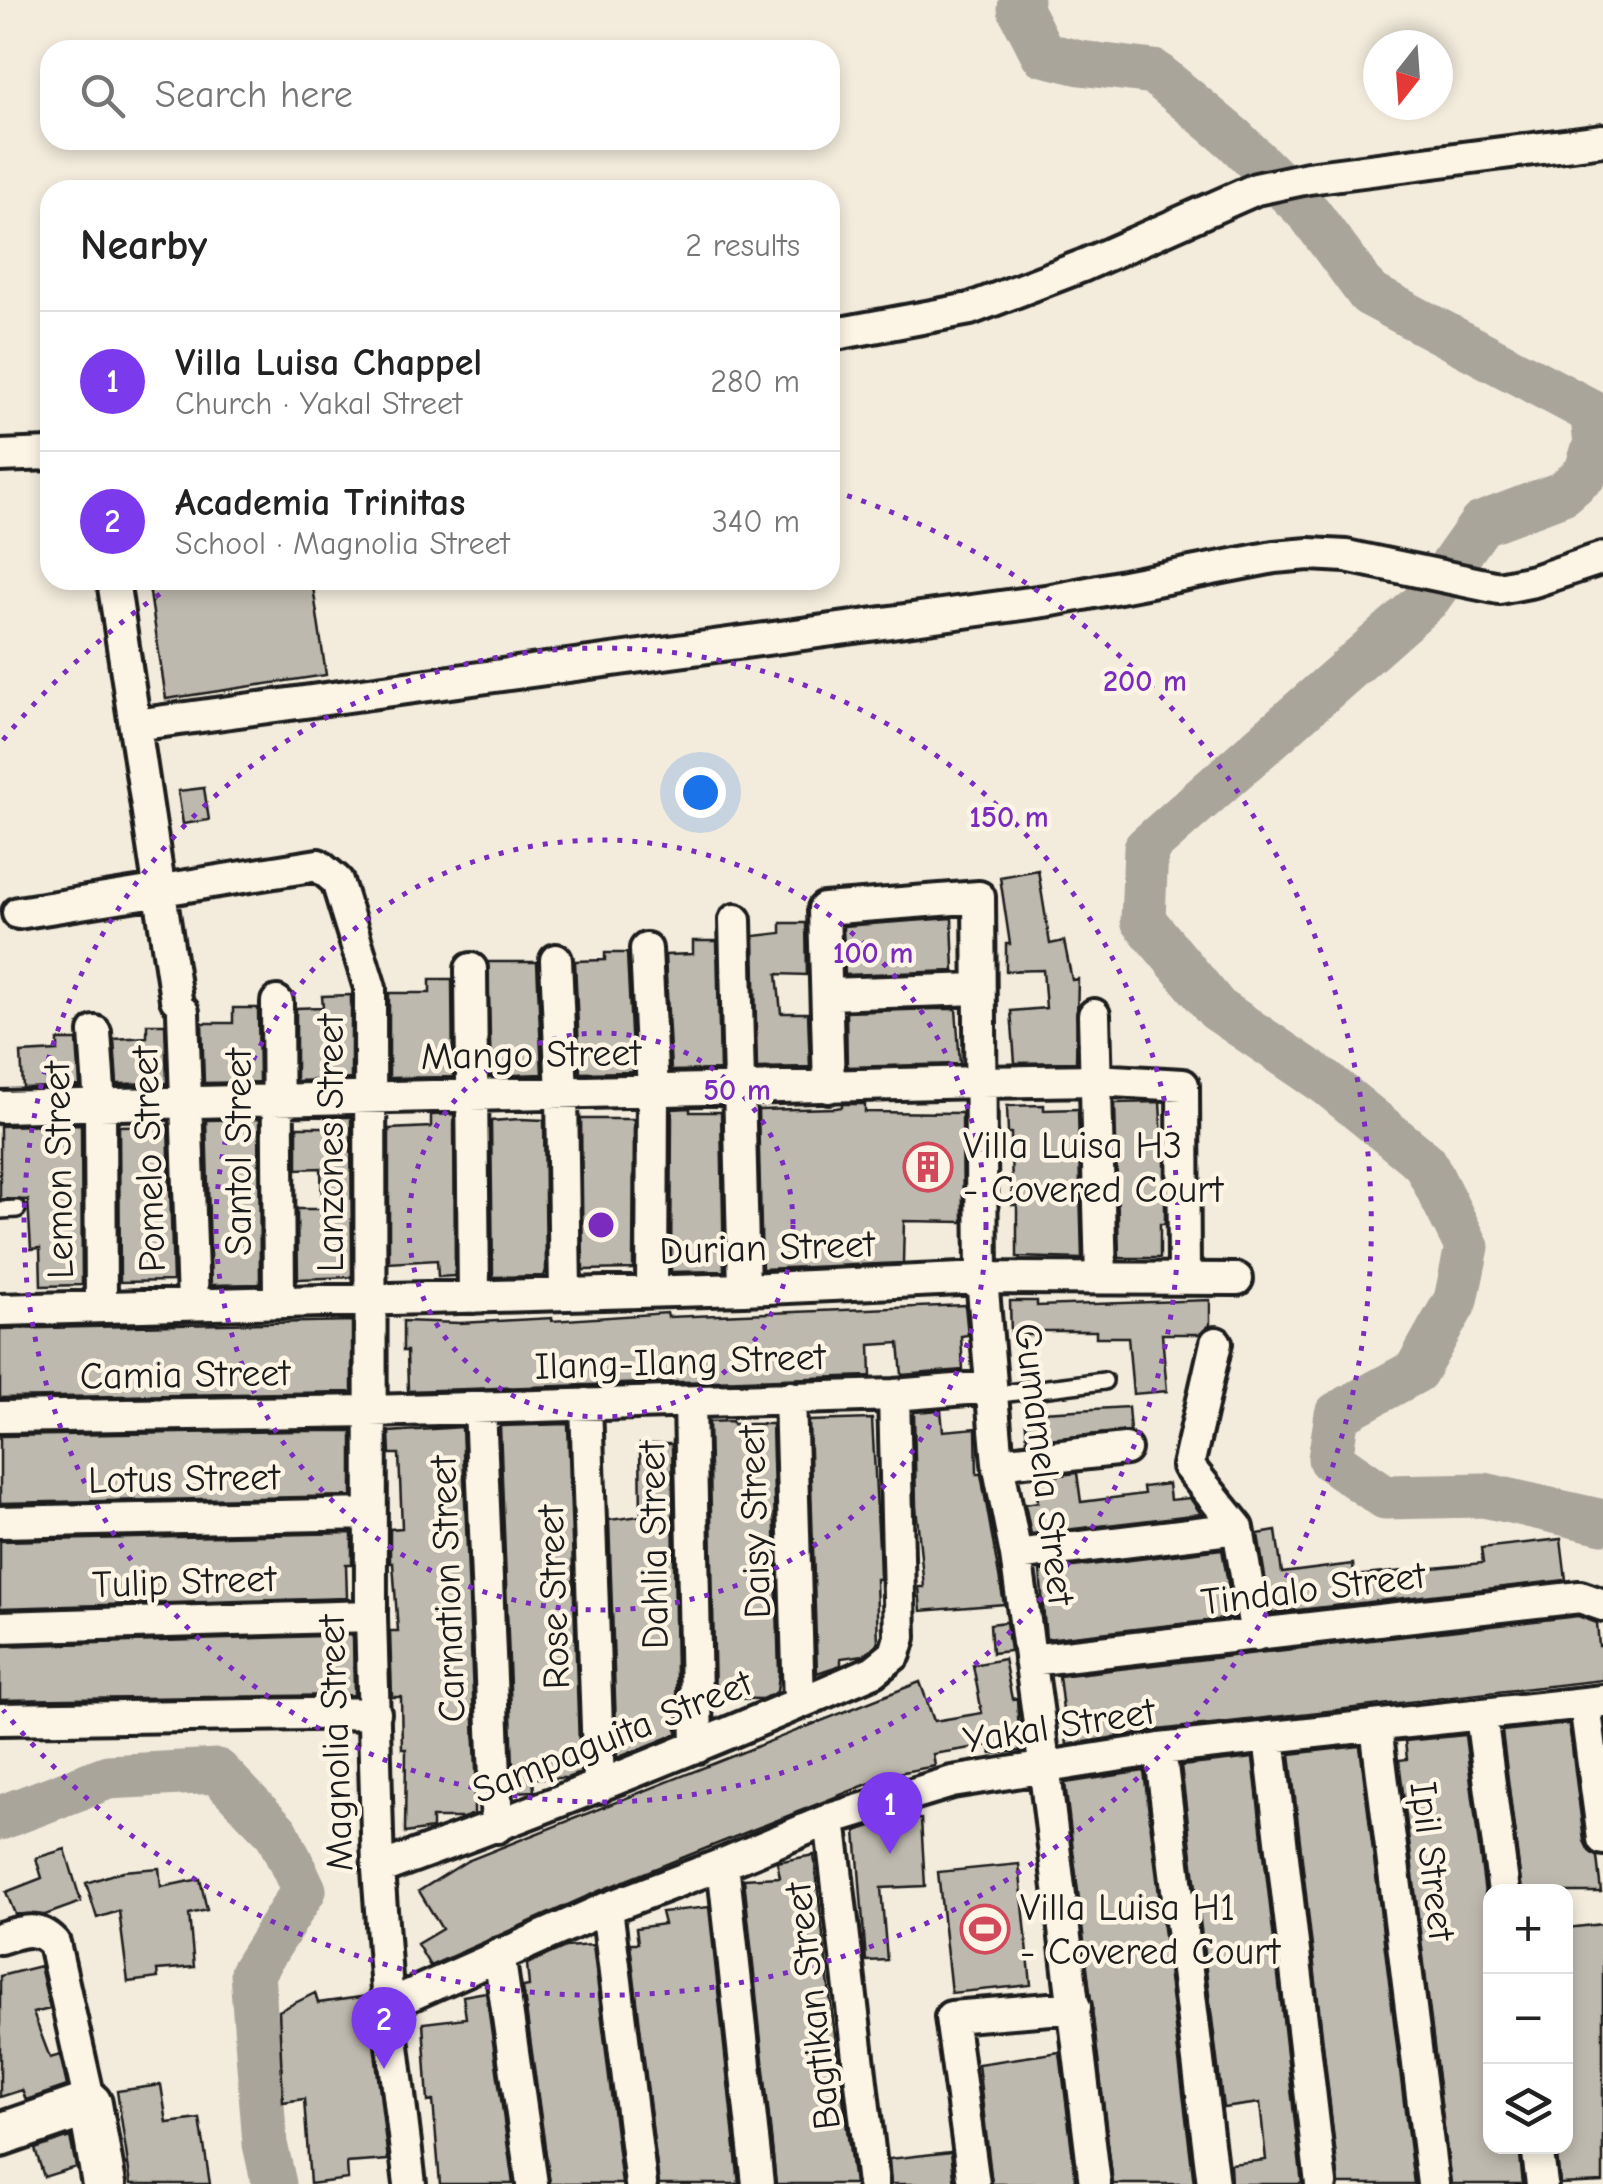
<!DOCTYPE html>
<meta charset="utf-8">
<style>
:root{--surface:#fff;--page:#f2f2f2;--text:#222;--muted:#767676;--line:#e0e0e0;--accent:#7c3aed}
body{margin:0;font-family:"Comic Neue",sans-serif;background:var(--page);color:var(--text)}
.controls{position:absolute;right:30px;bottom:30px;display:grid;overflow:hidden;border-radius:20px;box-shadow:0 5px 15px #0003}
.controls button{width:90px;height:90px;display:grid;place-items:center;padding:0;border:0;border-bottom:2px solid var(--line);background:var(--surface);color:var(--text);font:50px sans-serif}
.compass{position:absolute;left:1363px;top:30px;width:90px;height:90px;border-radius:50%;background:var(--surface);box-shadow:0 5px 15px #0003;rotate:197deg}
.you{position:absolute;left:700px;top:792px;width:35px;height:35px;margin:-25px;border:8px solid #fff;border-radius:50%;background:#1a73e8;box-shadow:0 0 0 15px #1a73e833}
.badge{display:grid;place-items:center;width:65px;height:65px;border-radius:50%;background:var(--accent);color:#fff;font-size:32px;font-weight:700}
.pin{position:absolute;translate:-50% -82px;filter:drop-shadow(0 2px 5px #0008)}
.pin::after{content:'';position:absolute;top:52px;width:35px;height:30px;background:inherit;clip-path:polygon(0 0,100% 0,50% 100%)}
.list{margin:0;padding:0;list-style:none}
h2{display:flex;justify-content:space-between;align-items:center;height:130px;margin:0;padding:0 40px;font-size:42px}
h2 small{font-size:32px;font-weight:400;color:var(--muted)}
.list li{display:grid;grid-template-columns:65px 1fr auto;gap:30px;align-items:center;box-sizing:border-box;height:140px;padding:0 40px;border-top:2px solid var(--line)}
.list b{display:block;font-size:38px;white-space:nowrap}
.list p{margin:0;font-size:32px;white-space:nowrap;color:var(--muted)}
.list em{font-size:32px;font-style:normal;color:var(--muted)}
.icon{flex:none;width:55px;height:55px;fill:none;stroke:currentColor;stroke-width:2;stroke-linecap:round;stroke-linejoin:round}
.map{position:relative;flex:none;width:1603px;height:2184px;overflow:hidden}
.search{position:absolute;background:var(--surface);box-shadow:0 5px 15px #0003;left:40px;top:40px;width:800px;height:110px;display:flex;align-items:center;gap:25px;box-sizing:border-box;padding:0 35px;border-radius:30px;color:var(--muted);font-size:38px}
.panel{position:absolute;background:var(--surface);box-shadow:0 5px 15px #0003;left:40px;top:180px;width:800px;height:410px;border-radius:30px}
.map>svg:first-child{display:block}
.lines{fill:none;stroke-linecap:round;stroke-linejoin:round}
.river{stroke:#aaa59b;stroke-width:45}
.building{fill:#beb9ae;stroke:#1c1c1c;stroke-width:2.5}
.lane-casing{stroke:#1c1c1c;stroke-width:22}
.street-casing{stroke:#1c1c1c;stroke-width:38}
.secondary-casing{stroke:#1c1c1c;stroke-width:50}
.lane{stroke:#fcf5e5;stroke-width:15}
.street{stroke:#fcf5e5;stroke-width:30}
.secondary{stroke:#fcf5e5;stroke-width:42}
.ring{fill:none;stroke:#7b2cbf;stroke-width:5;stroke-dasharray:5 10}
.labels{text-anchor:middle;stroke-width:9;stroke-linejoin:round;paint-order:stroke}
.street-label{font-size:38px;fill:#1c1c1c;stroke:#fcf5e5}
.poi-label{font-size:38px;fill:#1c1c1c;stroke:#fcf5e5;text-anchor:start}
.centre{fill:#7b2cbf;stroke:#fcf5e5;stroke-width:5}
.ring-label{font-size:30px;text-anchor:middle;font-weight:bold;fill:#7b2cbf;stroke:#fcf5e5;stroke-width:9;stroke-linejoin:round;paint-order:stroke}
</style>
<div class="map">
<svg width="1603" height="2184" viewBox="0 0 1603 2184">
<rect width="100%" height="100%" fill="#f3ecdd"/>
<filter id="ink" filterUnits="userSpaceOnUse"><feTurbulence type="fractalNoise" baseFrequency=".01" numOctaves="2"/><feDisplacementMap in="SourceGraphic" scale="20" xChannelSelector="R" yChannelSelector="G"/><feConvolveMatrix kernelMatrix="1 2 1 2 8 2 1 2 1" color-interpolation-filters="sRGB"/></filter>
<g filter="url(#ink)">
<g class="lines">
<path class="river" d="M1021,0l-1,9 23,45 37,9 74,9 80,67 75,74 60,81 223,118 4,30 -10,31 -23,20 -82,31 -53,75 -282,249 -3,72 74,89 111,75 97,79 42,84 -11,53 -40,71 -79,43 -7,45 55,38 99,-2 119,27
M0,1818l108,-41 109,-6 60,62 27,57 -52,83 13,171 9,40"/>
</g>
<path class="building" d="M148,580h164l14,95 -160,24z
M204,788l5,32 -26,4 -5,-33z
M1038,870l12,74 14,-3 8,39 6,-1 -2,83 -61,1 -4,-52 35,-3 -3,-38 -37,1v-27h4l-10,-67z
M952,918l2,53 -109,4 -2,-49z
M781,923h25l1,52 -30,-1 4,39h27l2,54 -53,1 -3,-132 27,-3z
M693,941h24l3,129 -49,1 -6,-116 28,-1z
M605,953h22l6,119 -53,1 -5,-112 30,-1z
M488,962h49l5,112 -51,2z
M430,979h22l1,98 -64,1v-85h41z
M351,995v84l-55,2v-73l27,-1 -1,-11z
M233,1008h25l1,74 -55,1 -2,-60h31z
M934,1009h22l4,55 -113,3 -1,-55z
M147,1024h18l2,59 -50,1 -3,-45 33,-2z
M58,1040h19l3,46 -57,2 -2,-35 37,-2z
M1160,1102l2,38h3v84h-5v34h-41l-4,-155z
M842,1104h23v8l97,1 1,109 -59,-1 -1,42 -141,6 -4,-159 78,-2 6,-1z
M1044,1105v5l34,-1 4,150 -65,-2v-52h-5l-1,-72h-3l-1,-27z
M690,1108v4h31l3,159 -53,1 1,-163z
M454,1114l1,162 -17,1 -1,-17 -48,3v-134l42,-2v-12z
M326,1117h25l1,160 -54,2 -1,-70h25l-1,-41 -24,1v-42h29z
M259,1119l1,165 -49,1 -5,-165z
M520,1119l24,1 2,150 -2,6 -51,1 -2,-156z
M581,1119h53l-1,150 -50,1z
M81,1124l1,161 -41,1 -1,-38 -9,1 -3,-49 -28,-1v-73z
M168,1125l5,156 -53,1 -1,-156z
M1210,1300v25l-10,9h-38l5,57 -34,3 -5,-57h-32v-6h-58v4h-27l-1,-34h27v5z
M965,1305l3,30 -7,1 2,34 -61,5 -3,-32 -29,2 1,31 -463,15 -1,-40h-4v-30l57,2 92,-5v3l115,-8 1,4z
M352,1321v71l-352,6v-69z
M1128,1407l2,24 -103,10 -2,-28z
M941,1410l2,21 33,-3 1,46h4l23,130 -83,7 -2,-24h5l-8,-81 -2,-94z
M872,1419l7,128 1,32h-4l2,65 -14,11 -23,3v7l-24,8 -8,-252z
M732,1421l1,3h39l7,250 -2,18 -15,7 -47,-1 -6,-276z
M568,1424l12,349 -13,5h-34l1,13 -20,1 -14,-366z
M462,1427l15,367h-3v20l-11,4h-31v11l-27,4 1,-84h-4l-1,-52h-9l-2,-66h8l-5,-68h-3v-34l12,-1 -3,-74h-9l-1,-22z
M297,1431h55v65l-352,7v-67z
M640,1444h32l5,290 -60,24 -8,-238 32,-4z
M1077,1473l4,29 63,-8 -1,-7 25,-3 2,16 20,-2 11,16 -170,20 -6,-30 13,-2 -3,-24z
M1276,1531l6,42 71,-9 1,12 129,-13 -2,-15 80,-9 5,41 -295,33 -13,-79z
M352,1533v31h-6l1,34 -347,10v-67z
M1222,1549l12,69 -188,21 -6,-68z
M1578,1616l19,7 2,23h4v34l-445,50 -91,15 -8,-69z
M1006,1622l4,29 -18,2 -2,-29z
M353,1635l1,60 -354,5v-54z
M1004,1659l8,40 5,-1 3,53 -29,3 -1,-9 -57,9 2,12 -42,8 -294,117 -169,75 -13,-22 25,-15 -23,-38 48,-30 453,-179 14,39 48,-8 -9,-48z
M1569,1724l15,117 5,10 8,6 4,35h-79l-20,-161z
M1465,1735l20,159 5,11v241h29l4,38h-72l-52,-424 8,-1 -2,-18z
M1360,1746l54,438h-75l-49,-430z
M1253,1758l49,426h-71l-1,-20 36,-4 -6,-57 -37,5 -42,-342z
M1144,1771l50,413h-81l-48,-401z
M921,1819l4,67 -44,2 6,72 -21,1 -10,-130 35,-11z
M65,1849l16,53 -36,13 -30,-1 -9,-22 36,-14 -6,-20z
M814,1855l15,133 25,196h-78l-32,-305 36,-2 -3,-15z
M1019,1864l12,121 -80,8 -13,-121z
M159,1868l2,19 39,-8 7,31 -18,4 5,53 -37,3 1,8 -30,4 -9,-71 -22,7 -11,-35 37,-12z
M709,1907l30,277h-80l-29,-241h8l-2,-15 28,-4 -3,-12z
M1603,1924v258l-43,2 -4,-38h10v-160h6l-6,-58z
M593,1945l29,239h-72l-27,-197 6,-1 -2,-22 38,-17z
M40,1966l10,43 -17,4 17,45 10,-3 7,31 -41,14 -4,-10 -22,7v-121z
M486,1992l27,192h-73l-7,-83 -5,1 -5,-79 43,-5 -3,-22z
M315,1993l3,10 50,-7 1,11 -5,3h6l18,150 -41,3 1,16 -38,5 -6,-85 -21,3 -4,-91z
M1060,2052l16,132h-84l-14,-120z
M161,2085l6,38 33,-4 10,65h-79l-14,-93z
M70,2137l6,30 -32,10 -9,-28z
M951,2152l4,32h-64l-2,-25z"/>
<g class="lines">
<g class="lane-casing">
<path id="lane" d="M0,1210l17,-1
M992,1395l112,-14"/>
</g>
<g class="street-casing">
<path id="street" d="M830,335l140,-26 112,-43 174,-77 52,-11 295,-38
M0,456l50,-2
M113,580l63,419
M135,725l917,-125 222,-43 35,-3 37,2 153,32 35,-7 69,-23
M18,913l300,-48 19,16 33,107 1,628 7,253 10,136 22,179
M735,920l9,369
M646,949l7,142 -1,200
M556,960l6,134 3,199
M471,969l3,328
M827,994l152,-5
M277,1002l2,298
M183,1012l10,291
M1094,1015l7,263
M95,1032l5,73 1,201
M829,1087l-5,-178 155,-12 3,381 10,117 6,68 18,92 22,160 57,469
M0,1107l979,-25 116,-2 88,5 1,194
M0,1310l744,-21 238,-11 255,1
M1216,1343l-28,123 50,62 18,107
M790,1397l9,306
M690,1402l7,345
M586,1404l13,383
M480,1407l17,420
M0,1417l371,-6 523,-16 97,-8
M998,1463l127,-14
M0,1522l370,-8
M1016,1555l222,-27
M0,1627l371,-11
M1030,1660l550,-63 23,8
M1585,1704l18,135
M1481,1715l23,177
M0,1719l375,-6
M1376,1727l57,457
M1269,1737l52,447
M1160,1749l53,435
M830,1819l43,365
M723,1864l35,320
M378,1869c168,-60 333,-127 496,-198l21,-17 5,-17 -6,-242
M607,1908l34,276
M0,1938c22,-7 37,-13 54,5l36,161
M499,1954l33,230
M388,2005l219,-97 116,-44 107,-45 122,-37 208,-33 443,-48
M1537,2146l5,38
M974,2184l-23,-167 124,-10"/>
</g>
<g class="secondary-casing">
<path id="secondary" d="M0,2135l90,-31 14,80"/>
</g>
<use href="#lane" class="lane"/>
<use href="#street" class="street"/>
<use href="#secondary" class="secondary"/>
</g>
</g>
<g class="ring">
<circle cx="601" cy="1225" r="192"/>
<circle cx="601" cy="1225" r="385"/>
<circle cx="601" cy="1225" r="577"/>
<path d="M3 740A770 770 0 0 1 176 583M833 491A770 770 0 1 1 3 1710"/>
</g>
<defs>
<g id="building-ring" transform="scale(2.5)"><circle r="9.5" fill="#fcf5e5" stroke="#d1495b" stroke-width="1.5"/><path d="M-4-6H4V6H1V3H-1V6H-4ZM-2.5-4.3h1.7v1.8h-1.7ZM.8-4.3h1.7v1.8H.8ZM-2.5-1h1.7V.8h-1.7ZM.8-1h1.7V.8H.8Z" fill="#d1495b"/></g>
<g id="stadium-ring" transform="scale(2.5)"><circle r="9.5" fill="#fcf5e5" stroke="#d1495b" stroke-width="1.5"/><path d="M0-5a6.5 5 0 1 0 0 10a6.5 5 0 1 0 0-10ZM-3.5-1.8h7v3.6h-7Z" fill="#d1495b"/></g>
</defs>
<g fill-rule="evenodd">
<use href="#building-ring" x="928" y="1167"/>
<use href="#stadium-ring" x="985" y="1929"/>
</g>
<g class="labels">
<g class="street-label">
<text transform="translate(531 1054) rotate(-1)" y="13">Mango Street</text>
<text transform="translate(330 1143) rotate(-90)" y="13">Lanzones Street</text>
<text transform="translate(238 1152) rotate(-90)" y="13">Santol Street</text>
<text transform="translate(148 1159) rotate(-92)" y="13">Pomelo Street</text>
<text transform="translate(58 1170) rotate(-91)" y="13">Lemon Street</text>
<text transform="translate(767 1247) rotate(-2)" y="13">Durian Street</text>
<text transform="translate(680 1361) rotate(-2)" y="13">Ilang-Ilang Street</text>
<text transform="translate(185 1374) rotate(-1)" y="13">Camia Street</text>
<text transform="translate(1045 1464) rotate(83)" y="13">Gumamela Street</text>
<text transform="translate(184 1478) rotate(-1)" y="13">Lotus Street</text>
<text transform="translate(754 1522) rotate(-92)" y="13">Daisy Street</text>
<text transform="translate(653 1545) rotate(-91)" y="13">Dahlia Street</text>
<text transform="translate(184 1581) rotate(-2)" y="13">Tulip Street</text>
<text transform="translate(1313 1588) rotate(-7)" y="13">Tindalo Street</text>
<text transform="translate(447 1589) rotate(-92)" y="13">Carnation Street</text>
<text transform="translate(553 1597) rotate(-92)" y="13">Rose Street</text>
<text transform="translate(1059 1725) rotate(-9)" y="13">Yakal Street</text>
<text transform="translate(612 1736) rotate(-22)" y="13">Sampaguita Street</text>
<text transform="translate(335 1743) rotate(-92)" y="13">Magnolia Street</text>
<text transform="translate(1433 1861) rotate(83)" y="13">Ipil Street</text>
<text transform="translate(812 2006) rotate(-97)" y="13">Bagtikan Street</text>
</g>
<g class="poi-label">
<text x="963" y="1158">Villa Luisa H3<tspan x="963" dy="44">- Covered Court</tspan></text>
<text x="1020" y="1920">Villa Luisa H1<tspan x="1020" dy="44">- Covered Court</tspan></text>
</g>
</g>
<circle cx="601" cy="1225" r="15" class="centre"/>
<g class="ring-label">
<text x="1145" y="691">200 m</text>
<text x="1009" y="827">150 m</text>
<text x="873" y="963">100 m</text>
<text x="737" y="1100">50 m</text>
</g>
</svg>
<div class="controls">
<button>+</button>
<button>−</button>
<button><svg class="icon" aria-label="layers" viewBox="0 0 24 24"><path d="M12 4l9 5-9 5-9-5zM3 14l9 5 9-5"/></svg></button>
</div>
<svg class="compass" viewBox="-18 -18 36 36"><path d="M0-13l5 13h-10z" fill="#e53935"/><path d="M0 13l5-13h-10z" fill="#767676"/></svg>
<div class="you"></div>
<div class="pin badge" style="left:890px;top:1854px">1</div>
<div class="pin badge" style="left:384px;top:2069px">2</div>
<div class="search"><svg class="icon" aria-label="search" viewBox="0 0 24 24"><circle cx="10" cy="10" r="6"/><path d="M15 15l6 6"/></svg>Search here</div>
<section class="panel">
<h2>Nearby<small>2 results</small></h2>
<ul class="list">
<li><span class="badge">1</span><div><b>Villa Luisa Chappel</b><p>Church · Yakal Street</p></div><em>280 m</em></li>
<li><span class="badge">2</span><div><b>Academia Trinitas</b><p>School · Magnolia Street</p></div><em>340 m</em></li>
</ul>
</section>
</div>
